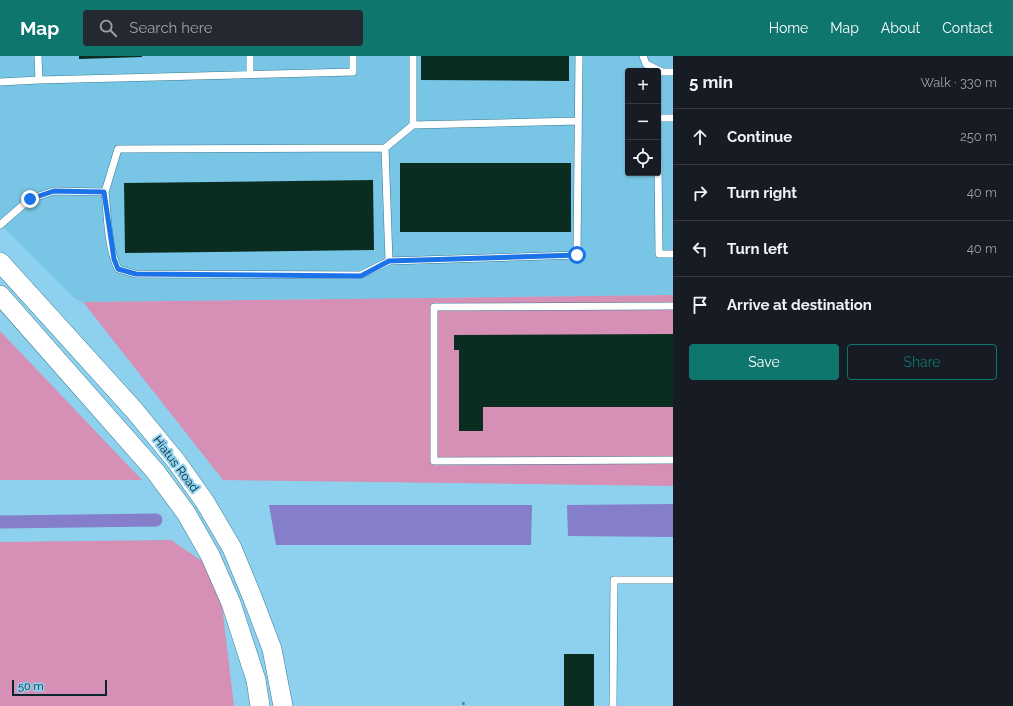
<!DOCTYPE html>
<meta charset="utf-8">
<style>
:root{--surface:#171b24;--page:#242831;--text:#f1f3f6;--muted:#9ea1a6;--line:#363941;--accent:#0f766e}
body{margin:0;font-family:Raleway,sans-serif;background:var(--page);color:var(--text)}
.controls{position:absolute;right:12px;top:12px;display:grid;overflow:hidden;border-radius:4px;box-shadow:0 1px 3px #0004}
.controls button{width:36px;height:36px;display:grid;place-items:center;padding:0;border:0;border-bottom:1px solid var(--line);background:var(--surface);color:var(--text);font:20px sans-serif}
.scale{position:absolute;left:12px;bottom:10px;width:95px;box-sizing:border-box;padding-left:4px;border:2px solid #082530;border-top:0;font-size:11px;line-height:14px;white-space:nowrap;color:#082530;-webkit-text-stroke:3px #8ed1ee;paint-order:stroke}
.stop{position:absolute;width:12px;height:12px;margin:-9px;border:3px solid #1a73e8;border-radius:50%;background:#fff}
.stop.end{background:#1a73e8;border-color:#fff;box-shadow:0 1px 4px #0008}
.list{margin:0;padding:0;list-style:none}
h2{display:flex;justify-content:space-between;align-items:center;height:52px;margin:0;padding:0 16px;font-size:17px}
h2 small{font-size:13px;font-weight:400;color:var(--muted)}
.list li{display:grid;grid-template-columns:26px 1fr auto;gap:12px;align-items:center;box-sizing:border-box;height:56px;padding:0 16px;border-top:1px solid var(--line)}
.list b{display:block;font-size:15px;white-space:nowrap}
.list em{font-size:13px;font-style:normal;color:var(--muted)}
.actions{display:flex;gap:8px;padding:12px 16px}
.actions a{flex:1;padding:9px 0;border:1px solid var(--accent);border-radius:4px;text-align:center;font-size:14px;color:var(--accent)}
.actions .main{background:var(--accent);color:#fff}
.icon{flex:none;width:22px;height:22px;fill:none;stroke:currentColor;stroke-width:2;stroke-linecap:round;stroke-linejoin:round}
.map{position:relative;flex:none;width:673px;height:650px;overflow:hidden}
header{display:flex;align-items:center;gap:24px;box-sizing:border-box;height:56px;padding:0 20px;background:var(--accent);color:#fff}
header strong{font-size:19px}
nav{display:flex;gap:22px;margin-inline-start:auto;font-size:14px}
.search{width:280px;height:36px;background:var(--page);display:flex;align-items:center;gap:10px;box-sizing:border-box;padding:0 14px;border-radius:4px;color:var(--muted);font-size:15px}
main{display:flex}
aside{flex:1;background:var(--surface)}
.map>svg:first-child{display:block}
.built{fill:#79c5e5;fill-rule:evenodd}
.green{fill:#d690b5}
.water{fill:#857eca}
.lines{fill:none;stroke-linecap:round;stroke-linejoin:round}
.canal{stroke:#857eca;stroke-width:13}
.building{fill:#0b2d21}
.lane-casing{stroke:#387b95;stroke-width:8}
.secondary-casing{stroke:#387b95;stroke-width:20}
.path{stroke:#508195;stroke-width:2.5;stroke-dasharray:3 3;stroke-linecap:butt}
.lane{stroke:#fff;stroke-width:7}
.secondary{stroke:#fff;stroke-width:19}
.route{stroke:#1a73e8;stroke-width:5}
.labels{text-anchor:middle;stroke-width:4;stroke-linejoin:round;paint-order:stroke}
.street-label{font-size:12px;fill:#082530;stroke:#8ed1ee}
</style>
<header>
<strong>Map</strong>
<div class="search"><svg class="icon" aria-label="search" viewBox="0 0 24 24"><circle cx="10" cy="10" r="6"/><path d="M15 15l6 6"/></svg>Search here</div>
<nav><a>Home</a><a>Map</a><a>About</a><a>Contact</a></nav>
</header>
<main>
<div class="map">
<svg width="673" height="650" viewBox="0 0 673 650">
<rect width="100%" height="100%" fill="#8ed1ee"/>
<path class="built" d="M0,0h673v239l-590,7 -8,-3 -75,-75zM628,15h30v102h-30z"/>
<path class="green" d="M673,239v191l-450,-6 -140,-178z
M0,275l142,149h-142z
M171,484l47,32 16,134h-234v-164z"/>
<path class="water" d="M673,448v33l-105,-1 -1,-31z
M269,449h263l-1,40h-255z"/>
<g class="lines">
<path class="canal" d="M0,466l156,-2"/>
</g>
<path class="building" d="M79,0h63v1l-63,2z
M421,0h148v25l-148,-1z
M400,107h171v69h-171z
M373,124l1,70 -249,3 -1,-70z
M673,278v73h-190v24h-24v-81h-5v-15z
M564,598h30v52h-30z"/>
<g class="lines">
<g class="lane-casing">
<path id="lane" d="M250,0v18
M643,0l3,8 16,8h11
M39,24l314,-8v-16
M0,26l39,-2 -1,-24
M658,62h15
M413,69l165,-4
M658,103l1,95h14
M105,136c3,25 2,53 13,77l18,5 225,1 28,-14 -4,-113
M0,169l30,-26 24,-8 51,1 13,-43 267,-1 28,-23v-69
M389,205l188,-6 2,-199
M673,250l-239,1v154l239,-1
M613,650l1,-126h59"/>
</g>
<g class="secondary-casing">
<path id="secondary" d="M0,206l134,148 42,51 29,41 27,46 21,51 19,50 11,57
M0,239l155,176 31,42 24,42 21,48 25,77 4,26"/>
</g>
<path class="path" d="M463,646l1,4"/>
<use href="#lane" class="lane"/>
<use href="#secondary" class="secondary"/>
</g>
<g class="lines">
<path class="route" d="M30,143l24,-8 50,1 10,67 4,10 18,5 225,2 28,-15 188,-6"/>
</g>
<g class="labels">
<g class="street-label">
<text transform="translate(176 408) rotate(53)" y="4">Hiatus Road</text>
</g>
</g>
</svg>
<div class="controls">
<button>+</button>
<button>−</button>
<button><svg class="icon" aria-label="locate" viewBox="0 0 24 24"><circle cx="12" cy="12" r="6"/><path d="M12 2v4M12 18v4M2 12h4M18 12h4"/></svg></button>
</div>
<div class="scale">50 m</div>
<div class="stop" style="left:577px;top:199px"></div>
<div class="stop end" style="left:30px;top:143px"></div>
</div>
<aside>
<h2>5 min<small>Walk · 330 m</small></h2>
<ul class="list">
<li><svg class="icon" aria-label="ahead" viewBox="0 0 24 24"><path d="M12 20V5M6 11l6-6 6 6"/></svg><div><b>Continue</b></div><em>250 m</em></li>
<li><svg class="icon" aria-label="right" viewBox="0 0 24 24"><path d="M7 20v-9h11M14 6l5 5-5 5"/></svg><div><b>Turn right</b></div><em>40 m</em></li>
<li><svg class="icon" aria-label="left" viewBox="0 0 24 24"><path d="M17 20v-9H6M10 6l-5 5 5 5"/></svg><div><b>Turn left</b></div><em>40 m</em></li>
<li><svg class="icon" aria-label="arrive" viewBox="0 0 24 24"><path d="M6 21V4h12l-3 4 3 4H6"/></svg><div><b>Arrive at destination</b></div></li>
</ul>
<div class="actions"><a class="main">Save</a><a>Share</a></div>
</aside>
</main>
